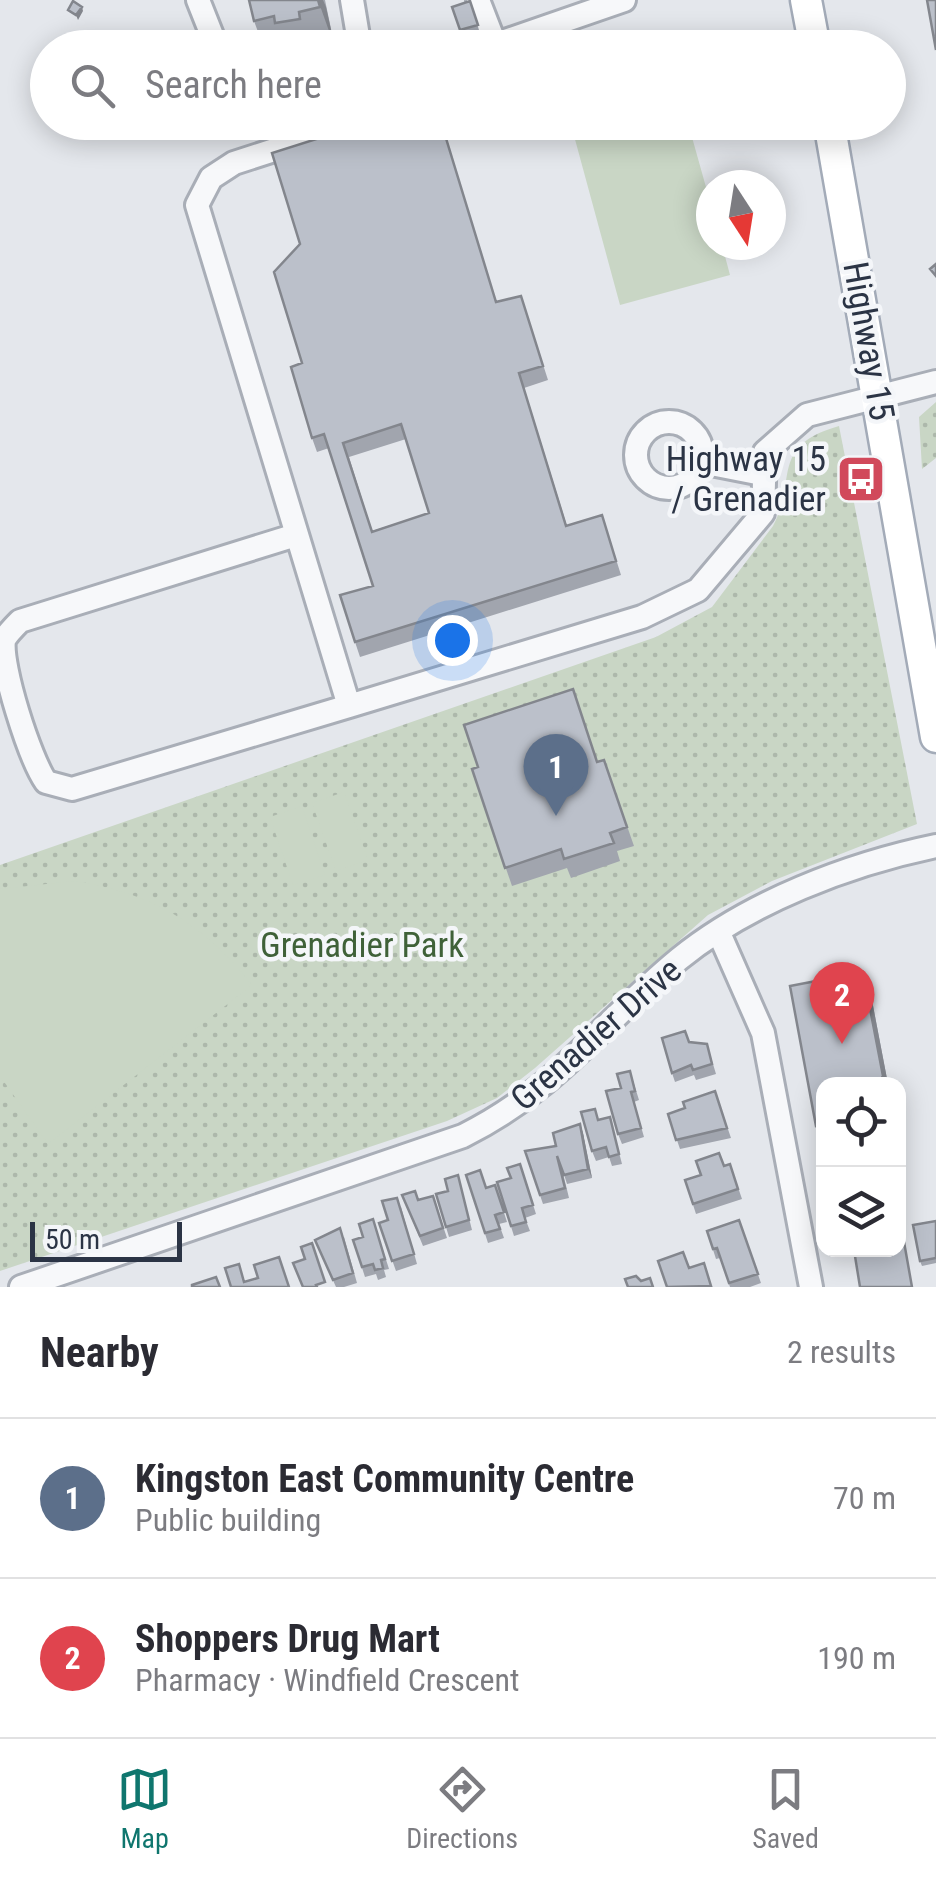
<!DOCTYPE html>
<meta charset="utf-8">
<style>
:root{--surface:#fff;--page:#f2f2f3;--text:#2b2b33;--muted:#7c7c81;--line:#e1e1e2;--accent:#0f766e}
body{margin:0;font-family:"Roboto Condensed",sans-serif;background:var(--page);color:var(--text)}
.controls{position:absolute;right:30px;bottom:30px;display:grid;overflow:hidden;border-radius:20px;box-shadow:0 5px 25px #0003}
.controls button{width:90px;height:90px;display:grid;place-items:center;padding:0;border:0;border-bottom:2px solid var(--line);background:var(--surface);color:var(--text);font:50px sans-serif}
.compass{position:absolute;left:696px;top:170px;width:90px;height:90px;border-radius:50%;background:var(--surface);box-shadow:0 5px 25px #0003;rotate:168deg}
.scale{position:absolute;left:30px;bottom:25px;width:152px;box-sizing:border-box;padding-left:10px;border:5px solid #2b3445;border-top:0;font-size:28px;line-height:35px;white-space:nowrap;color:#2b3445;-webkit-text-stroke:8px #f4f6f9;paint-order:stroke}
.you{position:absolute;left:452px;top:640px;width:35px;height:35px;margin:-25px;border:8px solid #fff;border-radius:50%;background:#1a73e8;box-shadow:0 0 0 15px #1a73e833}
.badge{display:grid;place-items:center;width:65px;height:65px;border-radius:50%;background:var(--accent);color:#fff;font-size:32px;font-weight:700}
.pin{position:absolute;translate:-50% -82px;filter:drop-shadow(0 2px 5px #0008)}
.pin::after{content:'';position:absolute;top:52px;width:35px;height:30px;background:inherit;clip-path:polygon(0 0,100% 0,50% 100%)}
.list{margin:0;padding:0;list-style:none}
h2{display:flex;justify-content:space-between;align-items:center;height:130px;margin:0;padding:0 40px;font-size:42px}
h2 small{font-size:32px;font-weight:400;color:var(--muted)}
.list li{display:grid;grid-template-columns:65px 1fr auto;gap:30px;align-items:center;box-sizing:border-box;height:160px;padding:0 40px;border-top:2px solid var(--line)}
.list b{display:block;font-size:38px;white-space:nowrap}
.list p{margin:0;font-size:32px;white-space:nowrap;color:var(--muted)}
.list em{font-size:32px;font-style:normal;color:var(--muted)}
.icon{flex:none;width:55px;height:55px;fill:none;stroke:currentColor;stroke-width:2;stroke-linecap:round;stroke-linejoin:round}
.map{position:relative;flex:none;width:936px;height:1287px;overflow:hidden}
.search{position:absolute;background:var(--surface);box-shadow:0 5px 25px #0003;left:30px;right:30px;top:30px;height:110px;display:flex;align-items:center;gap:25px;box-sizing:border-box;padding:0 35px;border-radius:55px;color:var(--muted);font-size:38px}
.sheet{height:450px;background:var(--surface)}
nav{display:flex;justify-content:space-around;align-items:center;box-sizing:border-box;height:140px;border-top:2px solid var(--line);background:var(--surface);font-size:28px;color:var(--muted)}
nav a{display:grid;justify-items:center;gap:5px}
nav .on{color:var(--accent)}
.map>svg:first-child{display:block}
.park{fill:url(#park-dots)}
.pitch{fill:#c9d6c5}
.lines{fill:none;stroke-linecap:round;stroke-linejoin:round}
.minor-casing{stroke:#a9aeb7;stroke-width:28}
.major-casing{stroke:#a3abb8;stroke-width:35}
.minor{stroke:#f7f8fa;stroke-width:22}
.major{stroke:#fff;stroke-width:30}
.wall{fill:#a1a5ae;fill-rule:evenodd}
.shaded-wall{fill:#83868d}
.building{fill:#bbc0ca;stroke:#83868d;stroke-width:2.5;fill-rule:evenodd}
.labels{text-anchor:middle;stroke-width:9;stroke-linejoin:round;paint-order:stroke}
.street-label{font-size:35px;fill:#2b3445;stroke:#f4f6f9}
.poi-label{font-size:35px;fill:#2b3445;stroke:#f4f6f9;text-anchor:end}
.park-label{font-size:35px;fill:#3f6138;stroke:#f4f6f9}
</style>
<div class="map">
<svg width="936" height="1287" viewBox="0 0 936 1287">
<defs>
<pattern id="park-dots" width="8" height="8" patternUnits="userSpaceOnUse" patternTransform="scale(2.5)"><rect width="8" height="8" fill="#c9d6c5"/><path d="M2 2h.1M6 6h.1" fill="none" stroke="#adb8ab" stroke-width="1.8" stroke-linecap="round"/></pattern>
</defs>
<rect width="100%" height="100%" fill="#e4e7ec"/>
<path class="park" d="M936,402v56l-14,11 -3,-52z
M839,426l78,398 -145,57 -64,34 -173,153 -38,30 -50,23 -447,150v-406l656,-228 56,-30 61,-81c25,-47 -4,-80 66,-100z"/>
<path class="pitch" d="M608,122l80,1 23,82v40h11l8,30 -110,30 -47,-173z
M344,792l24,68 -32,11 -24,-68z
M302,806l23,69 -32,10 -23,-68z
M74,881c76,11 131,43 178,104l-204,159 -48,-68v-187z"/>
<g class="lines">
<g class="minor-casing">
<path id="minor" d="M198,0l19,48
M352,0l8,48
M478,0l17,44
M485,48l139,-48
M361,122l-127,41 -23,15 -14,27 152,501 293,-89 56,-27 65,-77 2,-61 42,-37 129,-33
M529,122l2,4
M636 455a33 33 0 1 1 66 0a33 33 0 1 1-66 0Z
M701,462l61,12
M296,535l-276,86c-5,5 -13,13 -16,19 -4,26 26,119 42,142l26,7 277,-83
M719,933l44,100 48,254
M21,1287l442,-151c96,-48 137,-112 216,-177 70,-57 170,-95 257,-113"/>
</g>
<g class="major-casing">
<path id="major" d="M806,0l9,48
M829,122l107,615"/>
</g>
<use href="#minor" class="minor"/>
<use href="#major" class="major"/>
</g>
<path class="wall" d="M249,0h76l10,48h-71l-10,-27z
M470,1l9,29 -17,5 -10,-28z
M521,296l27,84 -24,8 43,138 35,-11 19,60 -261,82 -5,-15 18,-56 -44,-138 -12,4 -5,-14 185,-136zM406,439l23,74 -57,18 -23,-74z
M604,760l30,86 -17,5 3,10 -49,17 -4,-10 -55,18 -40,-117 126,-7z
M863,972l7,18 18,94h-64l-1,61 -7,-19 -26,-140z
M689,1043l18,1 9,30 -20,6 -2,-5 -19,7 -3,-9z
M630,1071l9,29 -5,2 10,35 -22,7 -4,-10 3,-46z
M715,1091l16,47 -51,11 -12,-35 17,-6z
M610,1117l12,47 -10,2 -3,-9 -13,4 -4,-10 7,-31z
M580,1124l3,9 9,45 -25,6 -6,-19 8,33 -26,6 -18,-53 31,-5z
M520,1164l16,50 -11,4 5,13 -16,5 -17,-54 14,-4z
M730,1164l12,35 -46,15 -11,-34z
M458,1175l14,55 -23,7 -13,-43 12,-3z
M466,1175l20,13 9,-3 12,37 -8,2 5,14 -16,5z
M402,1195l16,5 15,-4 14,42 -24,8z
M401,1207l16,57 -21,7 -17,-48 9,-3z
M373,1219l16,50 -5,1 2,7 -8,3 -2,-6 -11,3 -12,-37 10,-3z
M739,1220l22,63 -11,4h-20l-10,-29 -4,1 -9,-28z
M936,1221v42l-14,3 -2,-5z
M344,1237l13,46 -13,4h-8l-21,-47z"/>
<path class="shaded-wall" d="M318,0h5l3,7 9,41z
M82,7l1,4 -5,9 -2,-5z
M863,972l7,18 18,94h-10z
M580,1124l3,9 9,45 -4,-9z"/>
<path class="building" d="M249,0h69l2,7 -21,5 1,7 -25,4 -1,-7 -20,5z
M927,0h9v50z
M73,1l9,6 -6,8 -8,-5z
M470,1l8,24 -18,5 -8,-23z
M370,122h71l55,180 25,-6 22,70 -24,7 47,153 36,-11 14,46 -261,81 -15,-47 33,-9 -49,-152 -12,4 -21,-71 11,-4 -28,-91 26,-28 -28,-91zM401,424l28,89 -57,19 -29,-89z
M936,264v12l-6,-7z
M573,689l24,73 7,-2 23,67 -17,6 4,10 -50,16 -3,-10 -56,19 -33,-99 6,-2 -14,-42z
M863,972l20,104 -5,8h-54v41l-8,1 -26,-140z
M685,1031l4,11 18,2 5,20 -19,6 -2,-5 -19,8 -10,-35z
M630,1071l5,20 -4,1 10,36 -23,6 -12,-43 15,-3 -4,-14z
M715,1091l12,37 -51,12 -8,-26 17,-6 -2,-6z
M595,1109l3,11 12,-3 9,37 -10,3 -3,-10 -14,4 -11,-39z
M580,1124l8,45 -24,6 -7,-19 8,32 -25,7 -15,-44 31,-5 -3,-13z
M719,1153l5,13 6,-2 8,25 -45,15 -8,-24 16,-5 -5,-14z
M520,1164l13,41 -11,3 4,14 -15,4 -14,-44 14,-4 -4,-10z
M480,1170l6,18 9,-3 9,27 -9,3 5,14 -15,4 -19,-58z
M458,1175l11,45 -23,7 -10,-33 12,-3 -3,-12z
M415,1191l3,9 15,-4 10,32 -23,8 -18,-41z
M397,1198l17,56 -22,7 -13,-38 9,-3 -6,-19z
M898,1208l14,79h-52l-6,-37h44z
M373,1219l12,40 -4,1 2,8 -8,2 -2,-6 -11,3 -9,-27 10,-3 -4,-13z
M739,1220l19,54 -29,9 -12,-35 -4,1 -6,-18z
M936,1221v37l-16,3 -7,-36z
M340,1228l13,45 -20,7 -18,-40z
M312,1243l13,39 -9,3 1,2h-14l-10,-24 12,-4 -4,-12z
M683,1252l6,16 15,-5 7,23 -44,1 -9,-26z
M279,1257l10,30h-58l-6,-19 14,-4 5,18 14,-4 -4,-13z
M636,1276l5,5 9,-3 3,9h-25l-3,-8z
M216,1277l4,10h-28v-2z"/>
<defs>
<g id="bus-square" transform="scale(2.5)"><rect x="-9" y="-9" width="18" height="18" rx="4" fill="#d1495b" stroke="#f4f6f9"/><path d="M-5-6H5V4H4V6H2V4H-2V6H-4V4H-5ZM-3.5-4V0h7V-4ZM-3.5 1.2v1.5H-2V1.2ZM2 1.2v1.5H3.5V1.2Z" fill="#fff"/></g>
</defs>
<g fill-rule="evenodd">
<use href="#bus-square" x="861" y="479"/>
</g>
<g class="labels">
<g class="street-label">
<text transform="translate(869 341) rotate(80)" y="12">Highway 15</text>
<text transform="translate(596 1034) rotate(-41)" y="12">Grenadier Drive</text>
</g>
<g class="poi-label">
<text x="826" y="471">Highway 15<tspan x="826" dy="40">/ Grenadier</tspan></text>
</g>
<g class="park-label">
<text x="362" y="957">Grenadier Park</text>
</g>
</g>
</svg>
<div class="controls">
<button><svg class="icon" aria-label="locate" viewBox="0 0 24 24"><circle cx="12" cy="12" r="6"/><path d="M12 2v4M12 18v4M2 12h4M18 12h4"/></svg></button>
<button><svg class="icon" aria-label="layers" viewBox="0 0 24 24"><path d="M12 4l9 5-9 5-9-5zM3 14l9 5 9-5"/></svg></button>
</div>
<svg class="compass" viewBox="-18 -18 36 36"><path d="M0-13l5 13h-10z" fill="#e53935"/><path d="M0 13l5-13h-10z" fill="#7c7c81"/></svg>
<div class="scale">50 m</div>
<div class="you"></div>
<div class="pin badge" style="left:556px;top:816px;background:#5c6f8a">1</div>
<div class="pin badge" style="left:842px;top:1044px;background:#e0444e">2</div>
<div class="search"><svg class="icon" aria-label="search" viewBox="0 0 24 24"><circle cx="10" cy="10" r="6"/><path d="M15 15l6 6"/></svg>Search here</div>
</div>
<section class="sheet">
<h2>Nearby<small>2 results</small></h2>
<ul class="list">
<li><span class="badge" style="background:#5c6f8a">1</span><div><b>Kingston East Community Centre</b><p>Public building</p></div><em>70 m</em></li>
<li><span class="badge" style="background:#e0444e">2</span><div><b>Shoppers Drug Mart</b><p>Pharmacy · Windfield Crescent</p></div><em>190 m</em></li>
</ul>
</section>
<nav>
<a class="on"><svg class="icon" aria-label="map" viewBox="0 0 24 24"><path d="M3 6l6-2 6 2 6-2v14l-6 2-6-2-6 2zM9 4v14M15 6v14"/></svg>Map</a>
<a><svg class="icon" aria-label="directions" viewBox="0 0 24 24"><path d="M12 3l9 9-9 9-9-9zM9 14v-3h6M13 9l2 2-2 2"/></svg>Directions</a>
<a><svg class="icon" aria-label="saved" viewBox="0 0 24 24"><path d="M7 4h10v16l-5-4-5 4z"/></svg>Saved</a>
</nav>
